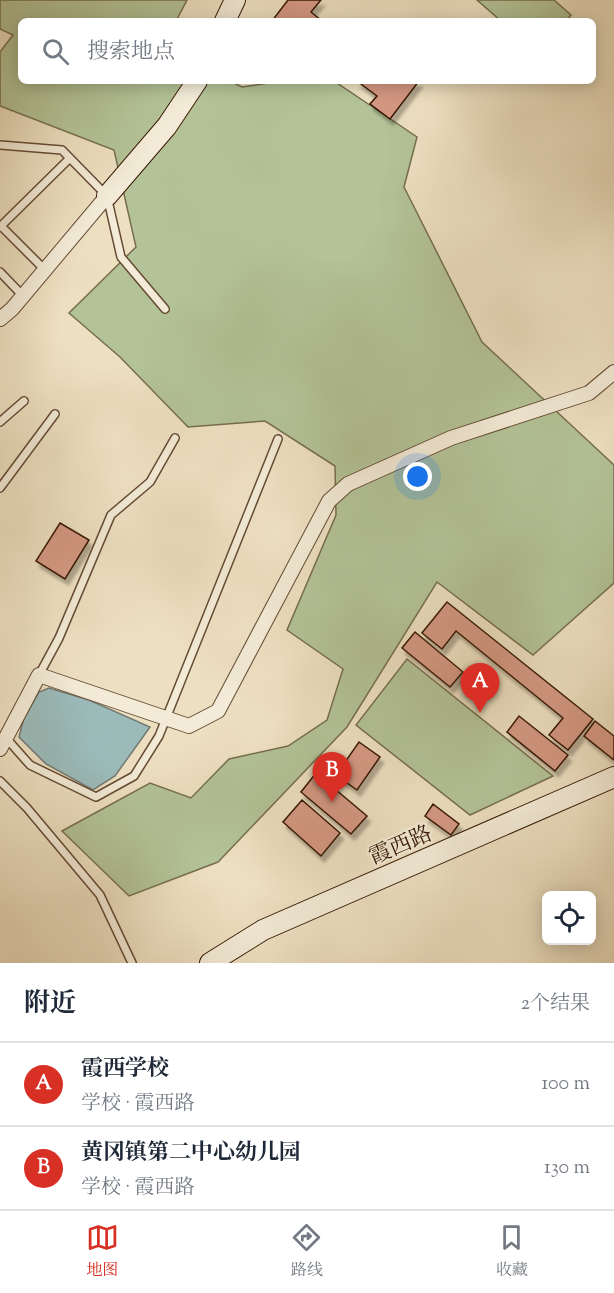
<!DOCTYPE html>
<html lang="zh">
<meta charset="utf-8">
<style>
:root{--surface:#fff;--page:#f2f2f3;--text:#1f2937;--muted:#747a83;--line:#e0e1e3;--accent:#d93025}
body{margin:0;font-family:"Sorts Mill Goudy","Noto Serif SC",serif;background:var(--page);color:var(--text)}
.controls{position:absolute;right:18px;bottom:18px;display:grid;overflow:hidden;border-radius:9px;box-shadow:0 3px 15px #0003}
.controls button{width:54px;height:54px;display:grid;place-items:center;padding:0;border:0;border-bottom:2px solid var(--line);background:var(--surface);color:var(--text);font:30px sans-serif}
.you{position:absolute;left:418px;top:477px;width:21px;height:21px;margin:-15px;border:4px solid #fff;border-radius:50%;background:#1a73e8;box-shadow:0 0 0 9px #1a73e833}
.badge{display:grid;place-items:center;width:39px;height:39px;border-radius:50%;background:var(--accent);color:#fff;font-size:20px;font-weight:700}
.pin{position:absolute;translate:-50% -50px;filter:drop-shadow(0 2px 3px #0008)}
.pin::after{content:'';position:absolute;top:32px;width:21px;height:18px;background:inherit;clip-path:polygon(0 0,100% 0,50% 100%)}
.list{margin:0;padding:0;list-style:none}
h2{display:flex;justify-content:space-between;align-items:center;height:78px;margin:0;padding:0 24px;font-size:26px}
h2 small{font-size:20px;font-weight:400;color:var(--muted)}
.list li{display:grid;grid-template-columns:39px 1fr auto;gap:18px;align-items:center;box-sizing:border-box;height:84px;padding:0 24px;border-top:2px solid var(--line)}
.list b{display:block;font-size:22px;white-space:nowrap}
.list p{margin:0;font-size:20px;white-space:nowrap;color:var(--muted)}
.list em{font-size:20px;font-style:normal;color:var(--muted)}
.icon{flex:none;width:33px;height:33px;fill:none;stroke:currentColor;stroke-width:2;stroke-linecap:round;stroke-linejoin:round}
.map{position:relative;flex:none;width:614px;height:963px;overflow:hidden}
.search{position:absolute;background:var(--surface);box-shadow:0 3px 15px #0003;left:18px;right:18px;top:18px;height:66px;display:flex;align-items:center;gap:15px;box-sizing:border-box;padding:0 21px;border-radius:9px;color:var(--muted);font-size:22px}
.sheet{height:246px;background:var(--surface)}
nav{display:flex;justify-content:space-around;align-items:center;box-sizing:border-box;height:84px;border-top:2px solid var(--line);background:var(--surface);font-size:16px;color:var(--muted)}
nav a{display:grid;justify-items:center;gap:3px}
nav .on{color:var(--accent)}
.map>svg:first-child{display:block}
.green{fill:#b3c397;stroke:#766e4e;stroke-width:1.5}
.water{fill:#9bbbba;stroke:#737a72;stroke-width:1.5}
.building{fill:#d49883;stroke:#381905;stroke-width:1.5;filter:url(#shadow)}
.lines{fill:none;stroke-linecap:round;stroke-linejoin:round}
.lane-casing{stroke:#654b34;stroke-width:10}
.street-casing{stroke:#654b34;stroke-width:16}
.secondary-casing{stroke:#381905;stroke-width:22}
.lane{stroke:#f3ebd7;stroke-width:7}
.street{stroke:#f3ebd7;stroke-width:14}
.secondary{stroke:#f3ebd7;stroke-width:20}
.labels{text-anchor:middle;stroke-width:4.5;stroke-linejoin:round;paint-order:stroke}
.street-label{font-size:22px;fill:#381905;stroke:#f3ebd7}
</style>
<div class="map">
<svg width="614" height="963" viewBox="0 0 614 963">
<defs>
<filter id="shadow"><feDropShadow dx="3.5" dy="6" stdDeviation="1.5" flood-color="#0004"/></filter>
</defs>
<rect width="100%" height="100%" fill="#ede0c1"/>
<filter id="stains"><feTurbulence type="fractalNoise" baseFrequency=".00333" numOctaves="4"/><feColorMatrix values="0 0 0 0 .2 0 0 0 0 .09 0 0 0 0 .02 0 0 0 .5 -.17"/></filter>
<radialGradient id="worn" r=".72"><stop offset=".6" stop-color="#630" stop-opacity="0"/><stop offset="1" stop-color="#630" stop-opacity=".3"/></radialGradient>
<path class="green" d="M0,0h187l-11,21h-155v60h209l12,6 40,-6h52l83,56 -13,50 78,155 132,123v118l-81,72 -96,-73 -90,145 -129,135 -89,34 -67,-65 88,-48 41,15 38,-39 59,-13 39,-26 16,-51 -56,-39 49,-115 -1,-49 -70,-45 -77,6 -68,-70 -51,-44 67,-66 -22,-97 -114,-44v-54l13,-17 -13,-6z
M477,0h77l17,15 -5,6h-65z
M407,659l146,117 -83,39 -114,-90z"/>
<path class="water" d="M49,688l40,12 61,27 -35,49 -22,14 -47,-26 -27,-27 5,-19 15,-26z"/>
<path class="building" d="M288,0h33l-10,12 11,9h-50z
M357,81h62l-29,38 -20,-15 7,-8z
M60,523l29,17 -24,39 -29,-18z
M447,602l146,117 -25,31 -19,-15 14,-17 -107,-87 -14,18 -20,-16z
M415,632l48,40 -13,15 -48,-39z
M519,716l49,39 -13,16 -48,-39z
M595,721l19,15v24l-30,-24z
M359,742l21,15 -23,33 -21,-15z
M316,773l51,43 -16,18 -50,-42z
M302,800l38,33 -19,23 -38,-34z
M433,804l26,20 -8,11 -26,-19z"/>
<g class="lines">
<g class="lane-casing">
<path id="lane" d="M0,145l62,5 45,46 14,61 44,52
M1,226l44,44
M0,227l70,-69
M0,272l23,24
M0,422l24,-21
M0,488l55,-74
M39,675l20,-37 52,-123 39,-33 25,-44
M7,739l23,26 66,32 38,-21 25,-40 119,-297
M0,781l27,27 73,87 32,68"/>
</g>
<g class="street-casing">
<path id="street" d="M0,319l12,-10 95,-113
M0,749l39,-74 150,51 29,-15 111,-210 19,-17 103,-46 138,-45 25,-21"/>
</g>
<g class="secondary-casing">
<path id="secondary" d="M225,21l10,-21
M107,196l60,-70 30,-45
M210,963l53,-33 351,-153"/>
</g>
<use href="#lane" class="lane"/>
<use href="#street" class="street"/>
<use href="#secondary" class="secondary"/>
</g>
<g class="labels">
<g class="street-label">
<text transform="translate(400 844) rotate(-23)" y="8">霞西路</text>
</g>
</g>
<rect width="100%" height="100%" filter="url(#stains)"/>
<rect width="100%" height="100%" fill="url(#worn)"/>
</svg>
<div class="controls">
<button><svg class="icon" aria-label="locate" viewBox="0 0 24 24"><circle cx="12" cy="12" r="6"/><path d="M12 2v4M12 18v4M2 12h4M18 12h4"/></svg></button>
</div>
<div class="you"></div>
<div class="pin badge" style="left:480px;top:713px">A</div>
<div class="pin badge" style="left:332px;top:802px">B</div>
<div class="search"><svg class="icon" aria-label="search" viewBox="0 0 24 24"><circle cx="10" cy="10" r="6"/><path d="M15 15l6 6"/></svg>搜索地点</div>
</div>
<section class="sheet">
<h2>附近<small>2个结果</small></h2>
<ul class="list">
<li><span class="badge">A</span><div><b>霞西学校</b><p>学校 · 霞西路</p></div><em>100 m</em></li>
<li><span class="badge">B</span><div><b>黄冈镇第二中心幼儿园</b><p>学校 · 霞西路</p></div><em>130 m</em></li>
</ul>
</section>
<nav>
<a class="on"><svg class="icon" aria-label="map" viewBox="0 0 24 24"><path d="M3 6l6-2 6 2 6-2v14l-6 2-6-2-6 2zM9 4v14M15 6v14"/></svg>地图</a>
<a><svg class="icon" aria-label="directions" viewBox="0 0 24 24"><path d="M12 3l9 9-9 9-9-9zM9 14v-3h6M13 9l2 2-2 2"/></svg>路线</a>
<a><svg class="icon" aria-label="saved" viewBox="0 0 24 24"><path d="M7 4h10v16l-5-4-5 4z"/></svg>收藏</a>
</nav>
